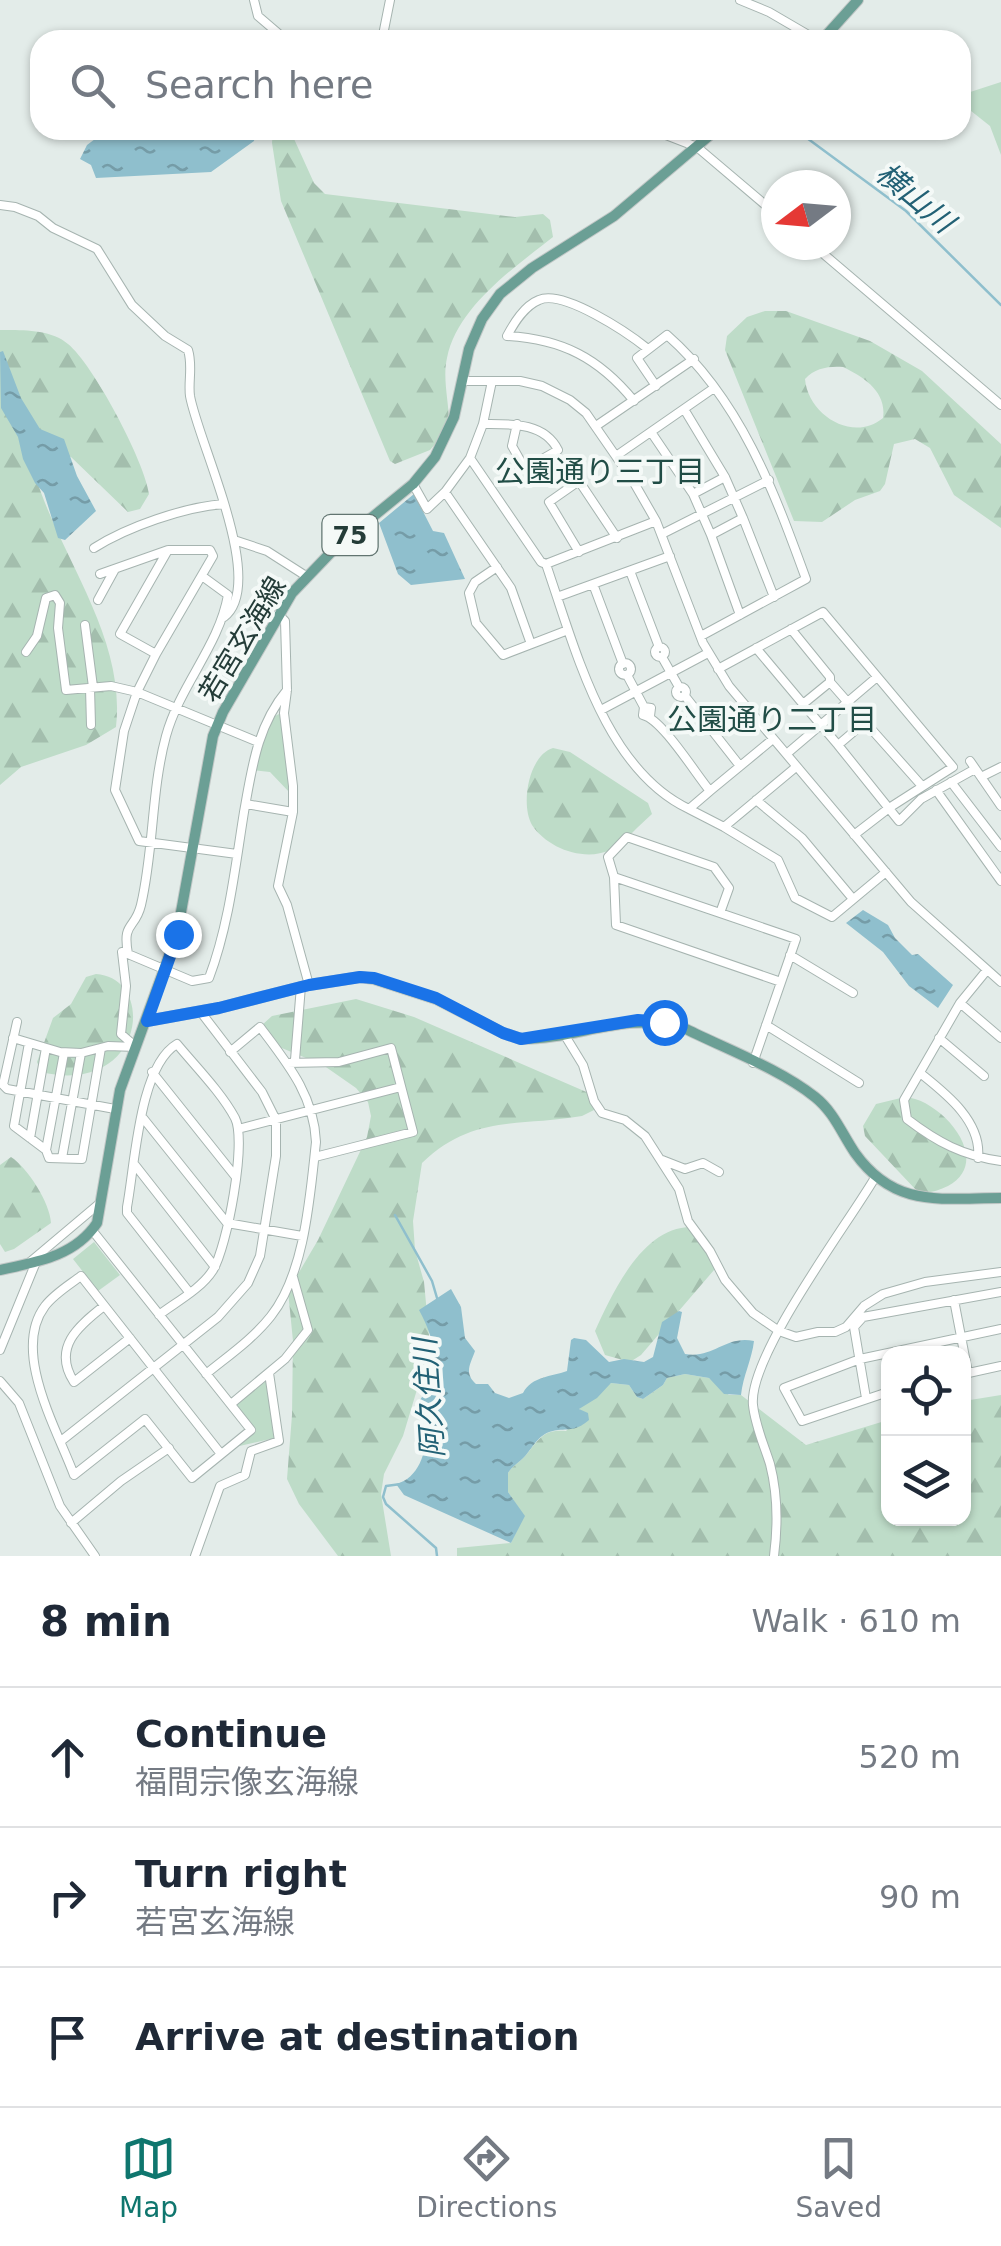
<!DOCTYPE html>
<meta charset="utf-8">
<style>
:root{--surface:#fff;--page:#f6f6f7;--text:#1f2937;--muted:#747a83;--line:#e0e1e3;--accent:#0f766e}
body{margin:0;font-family:"DejaVu Sans","Noto Sans JP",sans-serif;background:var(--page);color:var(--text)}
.controls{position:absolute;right:30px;bottom:30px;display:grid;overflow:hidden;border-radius:20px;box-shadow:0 2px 8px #0004}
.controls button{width:90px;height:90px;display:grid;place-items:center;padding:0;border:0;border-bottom:2px solid var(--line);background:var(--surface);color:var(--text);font:50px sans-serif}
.compass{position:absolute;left:761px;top:170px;width:90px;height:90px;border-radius:50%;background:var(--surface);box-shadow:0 2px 8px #0004;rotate:254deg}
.stop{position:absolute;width:30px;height:30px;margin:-22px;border:8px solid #1a73e8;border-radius:50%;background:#fff}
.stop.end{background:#1a73e8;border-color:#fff;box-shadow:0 2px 10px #0008}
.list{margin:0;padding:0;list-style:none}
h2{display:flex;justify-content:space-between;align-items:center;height:130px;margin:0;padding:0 40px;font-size:42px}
h2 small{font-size:32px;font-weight:400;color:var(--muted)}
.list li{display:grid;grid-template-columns:65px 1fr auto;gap:30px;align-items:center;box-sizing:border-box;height:140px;padding:0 40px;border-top:2px solid var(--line)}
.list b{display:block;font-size:38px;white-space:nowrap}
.list p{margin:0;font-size:32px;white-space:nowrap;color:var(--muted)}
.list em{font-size:32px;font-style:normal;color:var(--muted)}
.icon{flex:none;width:55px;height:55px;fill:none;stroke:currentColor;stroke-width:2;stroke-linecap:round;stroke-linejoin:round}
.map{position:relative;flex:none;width:1001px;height:1556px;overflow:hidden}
.search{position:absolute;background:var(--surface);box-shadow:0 2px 8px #0004;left:30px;right:30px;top:30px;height:110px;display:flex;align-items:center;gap:25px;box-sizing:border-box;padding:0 35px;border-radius:30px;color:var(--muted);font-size:38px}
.sheet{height:550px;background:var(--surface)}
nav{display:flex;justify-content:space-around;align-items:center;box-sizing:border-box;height:140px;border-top:2px solid var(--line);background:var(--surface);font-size:28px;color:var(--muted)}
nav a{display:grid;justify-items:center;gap:5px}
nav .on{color:var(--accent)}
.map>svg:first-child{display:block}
.green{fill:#bedcc8}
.forest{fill:url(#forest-firs);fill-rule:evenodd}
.water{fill:url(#water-ripples)}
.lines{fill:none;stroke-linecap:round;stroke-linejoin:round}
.stream{stroke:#8fbfcd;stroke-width:2.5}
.minor-casing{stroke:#a6b4b0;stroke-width:10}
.major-casing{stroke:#c2c8c7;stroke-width:12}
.minor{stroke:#fff;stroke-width:8}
.major{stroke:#6b9f95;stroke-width:10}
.route{stroke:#1a73e8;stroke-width:12}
.labels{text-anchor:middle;stroke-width:8;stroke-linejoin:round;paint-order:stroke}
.shield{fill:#f4f9f7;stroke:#627571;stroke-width:2.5}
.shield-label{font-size:25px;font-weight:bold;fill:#243c38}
.street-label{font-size:28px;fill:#243c38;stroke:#f4f9f7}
.water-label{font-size:30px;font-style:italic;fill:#226175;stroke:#f4f9f7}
.neighbourhood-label{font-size:30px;fill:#214d46;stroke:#f4f9f7}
</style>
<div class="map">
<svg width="1001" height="1556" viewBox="0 0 1001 1556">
<defs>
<pattern id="forest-firs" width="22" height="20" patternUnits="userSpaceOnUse" patternTransform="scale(2.5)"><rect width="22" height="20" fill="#bedcc8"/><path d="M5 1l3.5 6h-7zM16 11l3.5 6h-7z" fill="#a3bead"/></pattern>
<pattern id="water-ripples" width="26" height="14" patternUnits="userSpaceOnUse" patternTransform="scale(2.5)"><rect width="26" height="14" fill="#8fbfcd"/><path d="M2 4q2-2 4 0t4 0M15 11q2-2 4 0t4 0" fill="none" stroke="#759ca7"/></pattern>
</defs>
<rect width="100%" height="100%" fill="#e3ece9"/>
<path class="green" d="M1001,82v73l-11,-29 -29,-23v-8z
M281,713l9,80 -20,-21 -18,-2 10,-32 13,-22z
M94,1242l26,33 -22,16 -25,-32z
M266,1381l9,57 -40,9 21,-17 -20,-25z"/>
<path class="forest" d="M273,130h17l24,53 11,11 190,23 28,-3 7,6 3,17c-38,30 -96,70 -106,121 -5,22 3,47 2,70l-19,22 -35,14 -5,-3 -109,-260 -9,-58z
M765,311h21l84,30 52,30 79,73v84l-47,-33 -24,-47 -15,-9 -21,5 -9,40 -5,7 -25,9 -33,22 -28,-1 -69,-171 2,-14 20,-19zM843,367c21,10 44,25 40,51 -30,25 -75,-3 -78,-39 10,-11 24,-13 38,-12z
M0,330c21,0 51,-1 68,14 25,20 77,118 81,150l-9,15 -12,3 -57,-55 -5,-1 -30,22c26,82 90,160 80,249l-30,18 -65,22 -21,18z
M553,748l17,4 78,51 4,11c-13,11 -27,28 -42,36 -26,12 -63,-2 -78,-25 -12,-21 -3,-70 21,-77z
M96,974c62,4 48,123 -55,98l-4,-10 16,-44 18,-14 15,-27z
M356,999l58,18 177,77 3,16 -12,6c-63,11 -109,-2 -160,47l-9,58 2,29 9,32 5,53 -1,18 -25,83 -19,38 -3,20 10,62h-53l-39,-52 -12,-25 5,-64 1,-74 -5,-50 30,-51 49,-103 4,-21 -3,-14 -12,-14 -33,-23 -51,-21 -10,-19 10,-9z
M905,1097c36,2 90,64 43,89 -11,5 -19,8 -31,5l-52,-55 -2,-10 13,-22z
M11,1157c17,11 39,46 40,66l-37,26 -9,3 -5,-8v-79z
M691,1227c18,6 27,25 23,43l-73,85 -11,7 -25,-7 -10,-24c17,-37 47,-104 96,-104z
M685,1374l24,4 20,17h12l65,50 82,-25v98h76v-117l37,-6v161h-544v-8l54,-5 13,-27 -16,-24v-19c5,-8 12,-11 18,-18 13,-15 16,-26 40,-24l18,-18 -5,-4c3,-4 27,-23 32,-26l18,2 8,12 6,2 20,-14 4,-7z"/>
<path class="water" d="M107,130h149l-2,11 -43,31 -115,6 -5,-13 -11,-6 7,-14z
M3,351l18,47 19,31 24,10 13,37 19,35 -31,29 -7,-2 -14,-45 -9,-10 -12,-24 -5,-22 -17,-29 -1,-56z
M414,494l19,37 11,2 21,46 -54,6 -13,-11 -19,-51z
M863,910l25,15 7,13 17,17 6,-1 35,31 -15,23 -29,-22 -26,-34 -37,-29z
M451,1289l10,18 4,31 10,13c-5,14 -11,22 1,33h12l7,9 14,5 14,-5c9,-17 28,-16 44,-22l4,-31 3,-2 12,2 23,22 15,-3 20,3 9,-5 9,-35 17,-11 3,1 -5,26 8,16c29,5 40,-19 69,-13 -2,18 -11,35 -13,54l-17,-1 -15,-16 -24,-4 -18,4 -4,7 -20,14 -6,-2 -8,-12 -18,-2 -14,15 -18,11 9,4 1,7c-12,10 -17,9 -31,10 -18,2 -22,13 -32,25 -6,7 -13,10 -18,18v19l17,24 -14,27 -107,-48 -8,-11c26,-6 33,-41 30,-64l-13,-5c3,-13 10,-17 15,-28 13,-26 4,-53 -9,-77z"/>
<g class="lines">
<path class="stream" d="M796,130l110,81 95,94
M395,1215l37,66 5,17
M401,1484l-15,2 -3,11 3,7 50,44 1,8"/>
<g class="minor-casing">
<path id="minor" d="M254,0l4,16 28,24
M740,0l29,12 48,28
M382,40l8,-40
M653,130l44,17 79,67
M0,205l15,2 23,9 15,12 44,21 35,56 33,31 23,14c5,16 0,31 2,46 8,46 78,188 34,221
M813,245l188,160
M462,381h58l22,5 28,14 16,13 47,68 23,40 47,122 26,43 182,216 90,80
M492,381l-9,43 -13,34 71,104 5,2 110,-43
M656,386l-19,-28 30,-23c73,64 107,156 139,244l-105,57
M634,401c-35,-43 -72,-62 -127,-65 7,-13 17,-30 32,-36 24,-11 89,33 109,49
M483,424c28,0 61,-2 75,26l-33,19 -13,-23 5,-22
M596,426l98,-67
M651,432l42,62 32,-17 -41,-68
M616,456l98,-68
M470,458l-25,34 66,96 20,56
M725,477l18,41
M413,484l14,25 18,-17
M693,494l18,41
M662,534l107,-54
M234,540l33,11 39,25
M94,548c33,-21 90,-41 130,-44
M579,552l-30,-50 30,-21 38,57
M546,564l11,33 113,-41
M497,567l-22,15 -6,11 7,30 27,32 65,-25
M630,571l29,76
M100,574l68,-24
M202,576l26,19c-9,51 -48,90 -62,141 -15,55 -12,114 -25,169 -6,25 -19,16 -13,49l64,27 17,-3c20,-53 26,-110 35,-166 8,-44 13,-86 43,-122
M593,584l30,80
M557,597c25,75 56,176 132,212l21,-18c-15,-18 -48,-72 -67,-76l1,-8 7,1 -1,8
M98,600l17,-31
M278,614l7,7 2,69 -3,23 9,73v26l-15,74 9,19 22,80
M740,615l-29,-80 32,-17 31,79
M85,625l8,62
M655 652a5 5 0 1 1 10 0a5 5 0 1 1-10 0Z
M756,648l47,56 27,-22v-5l-39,-48
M26,652l11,-16 9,-38 9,-3 5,8 -2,25 8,62 45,-4 26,6 121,50
M156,654l-36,-20 48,-84h42l3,6 -57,98 -19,38 -13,39 -9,59 24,51 98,13
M662,657l17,30
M619 669a6 6 0 1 1 12 0a6 6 0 1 1-12 0Z
M718,669l105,-57 130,155 -64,41 -35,27
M627,675l17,32
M830,682l35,40
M676 692a5 5 0 1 1 10 0a5 5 0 1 1-10 0Z
M90,688l1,37
M685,696l55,70
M803,704l35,41
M601,710l107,-57
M790,751l87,-74
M970,761l31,45
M981,777l20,-10
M951,782l50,65
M922,786l-57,-64 -27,23 61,76 22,-22 54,-30
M936,790l65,91
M710,791l63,-52
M756,800l46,38 51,61
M246,804l47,8
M689,809l35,18 72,-60
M724,827l54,33 17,38 37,19 54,-45
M614,877l106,36 9,-25 -15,-21 -87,-30 -19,20 6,20 2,48 165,57
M720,913l76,26 -43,124
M122,952l4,34 -5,48 15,13
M790,955l63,38
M987,970l-27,33 -56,97 3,19c30,23 56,37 94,42
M960,1003l41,35
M17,1022l-14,63 4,4 108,20
M766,1025l93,58
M564,1034l19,31 11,36 8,12 23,7 20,16 34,53 9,32 22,30 15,29 28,33 26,18 17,6 22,-5h17l11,-5 18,-21 19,-12 42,-12 76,-10
M13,1038l47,14 21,1 27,-7 28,1
M939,1038l45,38
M29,1043l-15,83 32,24 18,-97
M295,1060l6,-74
M287,1063l52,-1 52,-14 22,84 -98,25
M152,1072l83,104
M920,1073c25,20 62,48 58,85
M143,1118l84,105 75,13
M238,1129l163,-42
M30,1138l16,-90
M46,1150l3,8 33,1 19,-111
M62,1158l19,-105
M662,1160l23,9 18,-6 16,9
M135,1165l80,102
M92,1230l159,200 -59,48 -47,-59 -71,56c-17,-46 -63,-124 -29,-169 9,-12 24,-21 36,-30l140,178
M30,1262l70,-59
M954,1300l14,73
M104,1306c-26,20 -52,42 -30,76l56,-44
M159,1315c17,-13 42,-26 54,-45 14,-23 34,-128 22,-152 -14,-26 -39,-51 -58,-74 -38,22 -42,121 -50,163v6l62,79
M0,1350l36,-88
M206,1374c22,-18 47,-35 65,-58 34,-43 39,-120 45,-174 -2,-47 -29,-79 -56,-115l-30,25
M964,1374l37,-8
M0,1381l19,22 41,103 35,50
M888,1392l-86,29 -18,-33 76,-29 141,-30
M866,1398l-12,-71 9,-10 138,-25
M231,1404l54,-45 23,-29 -15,-53
M61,1441l157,-124 30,-34 12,-27 16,-100v-36l-14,-28 -62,-81
M71,1523l50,-42 48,-33
M195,1556l25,-70 25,-11 6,-24 28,-10 -10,-68
M774,1556c4,-31 4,-61 -4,-92 -6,-19 -15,-39 -17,-59 -5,-49 95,-181 123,-229"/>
</g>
<g class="major-casing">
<path id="major" d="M822,40l36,-40
M147,1021l72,-13 90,-23 51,-8 14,2 62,20 67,34 18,6c59,0 105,-29 165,-10 40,20 94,40 129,68 19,15 27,37 40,56 40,56 87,45 146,45
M0,1270c37,-8 75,-14 97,-47l23,-133 57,-156 36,-198 10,-24 69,-119 45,-47 76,-62 22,-27 19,-40 15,-68 13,-30 18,-25 32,-26 82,-52 102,-86"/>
</g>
<use href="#minor" class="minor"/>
<use href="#major" class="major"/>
</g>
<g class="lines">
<path class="route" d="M178,934l-31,87 72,-13 90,-23 51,-8 14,1 62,20 67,35 18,6 117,-19 26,2"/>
</g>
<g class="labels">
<rect class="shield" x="322.5" y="515" width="55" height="40" rx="8"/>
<g class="shield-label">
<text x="350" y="544">75</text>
</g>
<g class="street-label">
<text transform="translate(242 639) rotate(-59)" y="10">若宮玄海線</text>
</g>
<g class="water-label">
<text transform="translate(915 198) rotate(40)" y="10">横山川</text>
<text transform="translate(429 1398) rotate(-94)" y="10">阿久住川</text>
</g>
<g class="neighbourhood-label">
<text x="600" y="482">公園通り三丁目</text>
<text x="772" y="730">公園通り二丁目</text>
</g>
</g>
</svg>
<div class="controls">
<button><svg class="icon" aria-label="locate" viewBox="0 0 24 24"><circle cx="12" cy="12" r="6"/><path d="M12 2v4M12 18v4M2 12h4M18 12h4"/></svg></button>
<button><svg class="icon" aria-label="layers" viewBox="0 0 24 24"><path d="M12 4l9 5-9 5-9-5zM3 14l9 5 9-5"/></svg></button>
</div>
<svg class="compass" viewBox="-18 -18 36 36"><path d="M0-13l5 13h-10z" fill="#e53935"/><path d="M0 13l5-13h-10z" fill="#747a83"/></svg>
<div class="stop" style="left:664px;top:1022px"></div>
<div class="stop end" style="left:178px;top:934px"></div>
<div class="search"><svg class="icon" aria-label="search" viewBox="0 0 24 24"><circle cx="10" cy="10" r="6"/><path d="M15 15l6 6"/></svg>Search here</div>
</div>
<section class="sheet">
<h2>8 min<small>Walk · 610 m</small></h2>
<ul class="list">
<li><svg class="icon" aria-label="ahead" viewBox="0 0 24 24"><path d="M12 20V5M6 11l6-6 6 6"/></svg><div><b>Continue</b><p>福間宗像玄海線</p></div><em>520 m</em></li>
<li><svg class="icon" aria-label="right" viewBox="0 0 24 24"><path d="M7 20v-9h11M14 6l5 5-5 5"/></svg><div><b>Turn right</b><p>若宮玄海線</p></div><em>90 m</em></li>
<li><svg class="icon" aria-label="arrive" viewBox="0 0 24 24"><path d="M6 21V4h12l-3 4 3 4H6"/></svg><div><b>Arrive at destination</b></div></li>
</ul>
</section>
<nav>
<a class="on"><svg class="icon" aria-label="map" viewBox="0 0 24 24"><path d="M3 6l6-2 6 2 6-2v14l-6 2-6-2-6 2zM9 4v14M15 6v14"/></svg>Map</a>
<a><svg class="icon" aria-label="directions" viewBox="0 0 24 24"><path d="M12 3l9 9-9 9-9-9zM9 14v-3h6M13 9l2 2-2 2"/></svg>Directions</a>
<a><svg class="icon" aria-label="saved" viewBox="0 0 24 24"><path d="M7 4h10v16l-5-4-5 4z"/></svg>Saved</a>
</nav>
